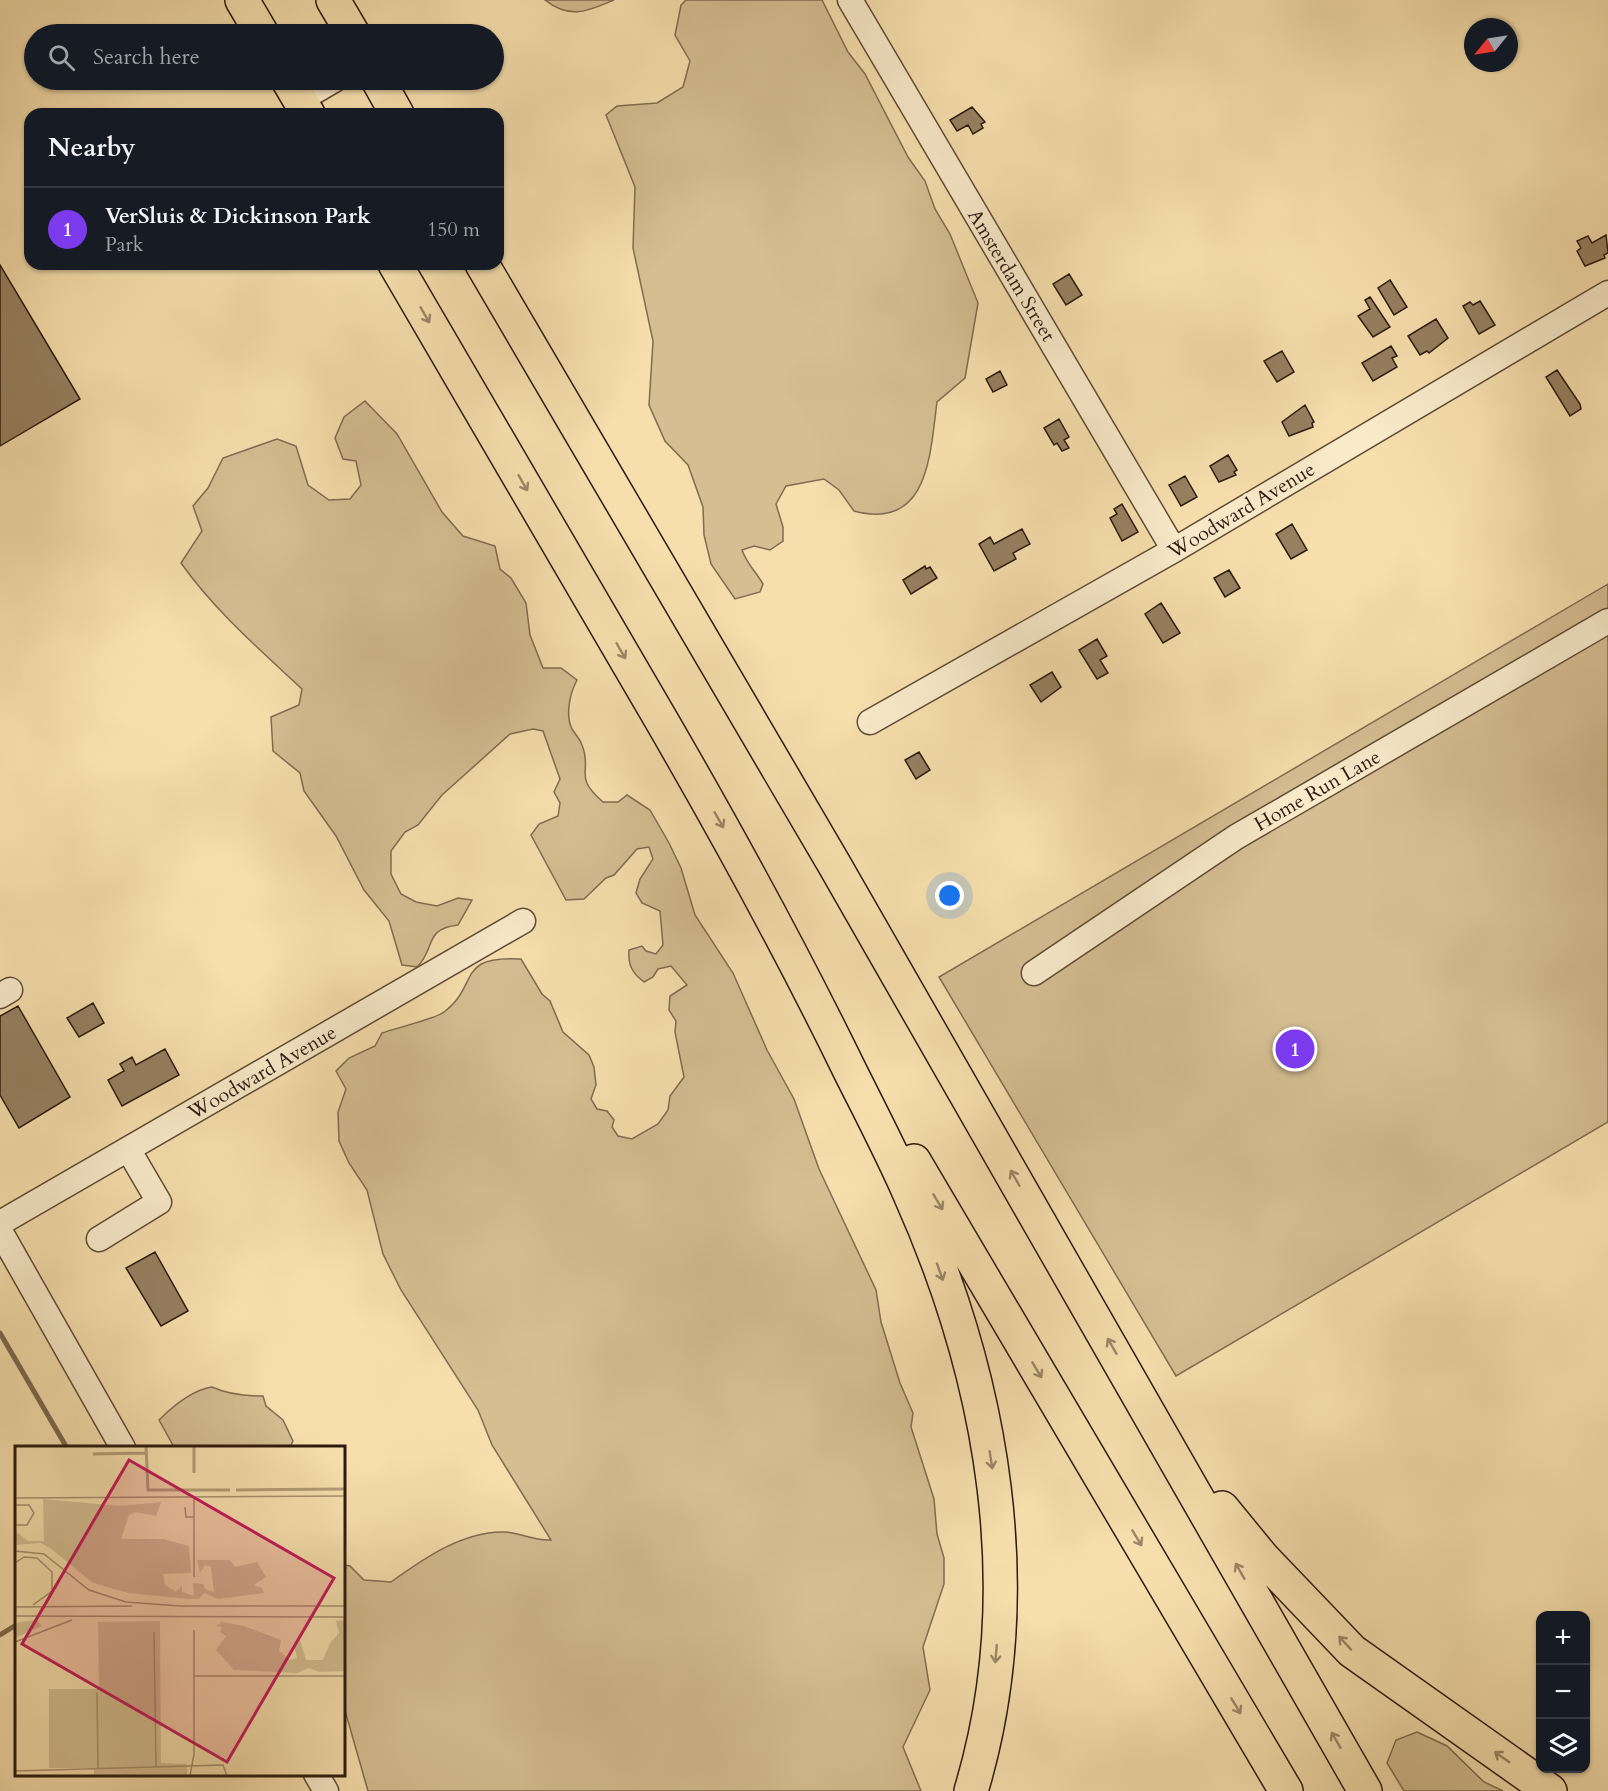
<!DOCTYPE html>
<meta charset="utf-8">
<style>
:root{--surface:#171b24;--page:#20242c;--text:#f1f3f6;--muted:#9ea1a6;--line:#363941;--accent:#7c3aed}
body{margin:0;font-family:Cardo,serif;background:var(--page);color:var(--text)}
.controls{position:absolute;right:18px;bottom:18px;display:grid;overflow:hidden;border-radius:12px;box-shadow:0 2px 4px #0004}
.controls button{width:54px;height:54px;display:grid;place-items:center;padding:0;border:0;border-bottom:2px solid var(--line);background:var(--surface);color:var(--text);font:30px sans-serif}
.compass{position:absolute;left:1464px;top:18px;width:54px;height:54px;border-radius:50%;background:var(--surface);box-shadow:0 2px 4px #0004;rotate:240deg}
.you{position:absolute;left:950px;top:896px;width:21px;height:21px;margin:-15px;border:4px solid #fff;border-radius:50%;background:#1a73e8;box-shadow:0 0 0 9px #1a73e833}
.badge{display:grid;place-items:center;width:39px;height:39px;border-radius:50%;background:var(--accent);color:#fff;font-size:20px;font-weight:700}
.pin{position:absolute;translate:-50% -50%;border:3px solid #fff;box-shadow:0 2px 6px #0006}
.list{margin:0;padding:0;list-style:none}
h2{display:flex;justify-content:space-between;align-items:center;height:78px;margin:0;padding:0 24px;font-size:26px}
h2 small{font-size:20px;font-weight:400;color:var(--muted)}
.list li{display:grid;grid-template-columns:39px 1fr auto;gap:18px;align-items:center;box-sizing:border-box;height:84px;padding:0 24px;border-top:2px solid var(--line)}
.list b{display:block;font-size:22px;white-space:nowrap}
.list p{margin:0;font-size:20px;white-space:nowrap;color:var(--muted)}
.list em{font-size:20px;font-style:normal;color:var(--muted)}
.icon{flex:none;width:33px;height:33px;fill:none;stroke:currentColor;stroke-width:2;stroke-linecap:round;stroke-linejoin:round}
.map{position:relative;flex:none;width:1608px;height:1791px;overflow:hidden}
.search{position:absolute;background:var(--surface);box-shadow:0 2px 4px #0004;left:24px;top:24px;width:480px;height:66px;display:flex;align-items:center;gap:15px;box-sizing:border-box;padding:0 21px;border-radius:33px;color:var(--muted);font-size:22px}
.panel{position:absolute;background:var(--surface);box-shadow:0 2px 4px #0004;left:24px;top:108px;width:480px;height:162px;border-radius:18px}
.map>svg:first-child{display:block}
.green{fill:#d4be92;stroke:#806c50;stroke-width:1.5}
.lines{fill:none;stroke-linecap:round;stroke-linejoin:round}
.stream{stroke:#7d684d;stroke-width:5}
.building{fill:#968061;stroke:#2d1a0f;stroke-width:1.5}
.minor-casing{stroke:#5f4b36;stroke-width:27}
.highway-casing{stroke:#2d1a0f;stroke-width:36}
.minor{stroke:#f9eaca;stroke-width:24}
.highway{stroke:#f6dfad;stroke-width:33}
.oneway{stroke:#9c8666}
.labels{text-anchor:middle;stroke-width:6;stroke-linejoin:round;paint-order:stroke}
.street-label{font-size:20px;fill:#2d1a0f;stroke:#f9eaca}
.inset-river{fill:none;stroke:#b29c77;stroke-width:3}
.inset-road{fill:none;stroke:#a6906e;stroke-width:1.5}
.view{fill:#c2185b;fill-opacity:0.15;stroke:#c2185b;stroke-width:3}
.inset-edge{fill:none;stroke:#2d1a0f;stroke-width:3}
</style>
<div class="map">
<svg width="1608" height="1791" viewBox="0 0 1608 1791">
<rect width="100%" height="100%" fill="#f6dfad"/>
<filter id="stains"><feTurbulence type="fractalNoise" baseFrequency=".00333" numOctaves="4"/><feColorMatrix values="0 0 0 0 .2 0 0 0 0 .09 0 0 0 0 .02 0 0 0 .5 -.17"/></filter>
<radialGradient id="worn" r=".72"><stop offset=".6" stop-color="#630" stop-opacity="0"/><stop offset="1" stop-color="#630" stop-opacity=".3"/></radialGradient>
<path class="green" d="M545,0h69c-26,11 -44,20 -69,0z
M686,0h136l26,52 17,22 43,83 17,24 10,28 15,25 28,69 -13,75 -28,24c-7,52 -8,129 -83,109l-15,-21 -15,-11 -38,7 -10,18 7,23v14l-13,9 -16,-4 -12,4c5,14 14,22 21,34l-3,8 -25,7 -24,-35 -7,-29 -1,-28 -15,-42 -23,-24 -16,-36 4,-64 -20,-93 2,-61 -29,-72 11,-9 40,-3 26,-16 7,-26 -15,-26 6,-30z
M365,401l32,33 45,78 21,24 32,10 5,23 11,9 15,25 4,32 13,33h18l16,12c-7,13 -12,35 -5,49 3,5 8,10 10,16 11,28 -10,30 21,57h15l9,-7 23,15 19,33 12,25 14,47 38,58 34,77 27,49 25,70 57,121 5,32 19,61 13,30 -2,14 23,72 3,35 7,24v26l-21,63 7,43 -27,57 18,44h-553l-24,-84v-142l6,1 14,14 27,2c32,-23 73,-52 115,-50 15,1 27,9 45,8l-59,-95 -14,-35 -77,-120 -18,-36 -16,-64 -18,-27 -10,-22 -1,-29 8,-23 -10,-18 13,-13 26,-12 7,-13c14,-5 53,-14 62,-21 36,-27 11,-57 77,-53l21,35 8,7 13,31 26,23 5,12 2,18 -5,14 6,10 10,2 7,9 -2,7 6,9 14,3 26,-15 10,-14 2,-14 14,-19 -9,-45 1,-11 -7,-11 1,-14 17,-11 -16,-19 -13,3 -5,8 -9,5c-12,-9 -16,-17 -15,-32l13,-4 4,5 10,3 7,-9 -3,-34 -18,-8 -6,-10 4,-14 13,-20 -4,-12 -12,2 -23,26 -8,3 -22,21 -18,1 -35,-65 8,-11 19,-8 2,-13 -6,-11 6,-13 -17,-48 -10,-2 -23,5 -68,61 -24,30 -13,7 -14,19v23l10,20 15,8 21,4 21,-8 14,2 -14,25c-35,4 -22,24 -41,42l-15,-2 -13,-44 -25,-31 -28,-54 -32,-45 -4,-18 -27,-22 -2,-34 28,-12 3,-16c-43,-40 -87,-78 -121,-126l21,-32 -9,-25 15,-18 15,-30 54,-19 19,7 12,39 21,15 21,-1 11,-14 -5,-24 -13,-2 -8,-21 9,-21z
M1608,584v538l-432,254 -237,-399z
M212,1387c15,7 34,9 51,9l3,10 17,14 10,21 -3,6h-116l-15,-27c14,-14 33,-30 53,-33z
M1417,1732l30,14 37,36 19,9h-99l-17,-28 9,-23z"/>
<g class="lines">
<path class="stream" d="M0,1333l67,115
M0,1635l16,-10"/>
</g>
<path class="building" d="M972,107l13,15 -4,2 2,4 -10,6 -5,-9 -11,6 -7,-11z
M1606,235l2,18 -4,2 1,3 -20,8 -8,-15 4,-3 -4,-7 11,-5 4,7z
M0,265l80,134 -80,47z
M1069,274l13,21 -16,10 -13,-21z
M1390,280l17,27 -13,8 -16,-27z
M1370,297l20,30 -17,10 -15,-21 12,-7 -5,-9z
M1480,301l15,24 -16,9 -16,-28 7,-4 3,3z
M1436,319l12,19 -19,15 -2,-2 -7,4 -12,-19z
M1391,346l6,10 -5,2 5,9 -24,14 -11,-18z
M1282,351l12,21 -17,10 -13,-21z
M1557,370l23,34 1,5 -11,7 -24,-39z
M1000,371l7,14 -14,7 -7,-13z
M1305,405l9,17 -2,1 1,4 -24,9 -7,-14z
M1059,419l10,18 -5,3 5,8 -7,3 -5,-8 -3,2 -10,-17z
M1228,455l9,15 -3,2 2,3 -17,7 -9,-16z
M1185,476l12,21 -16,9 -12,-21z
M1122,504l16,28 -16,9 -12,-23 7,-4 -3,-5z
M1292,524l15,26 -16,9 -15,-25z
M1022,529l8,15 -17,9 3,6 -22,12 -15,-27 11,-7 4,7z
M925,566l1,3 4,-2 7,11 -26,16 -8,-14z
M1229,570l11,18 -15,9 -11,-19z
M1161,603l19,30 -17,10 -18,-29z
M1097,639l10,17 -7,4 8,13 -11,6 -18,-29z
M1052,672l9,15 -20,15 -11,-17z
M919,752l11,18 -14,9 -11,-19z
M93,1003l11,20 -25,14 -12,-19z
M18,1006l52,91 -51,31 -19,-33v-79z
M165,1049l14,26 -57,31 -14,-26 16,-9 -4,-7 12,-7 4,8z
M155,1252l33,59 -27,15 -35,-58z"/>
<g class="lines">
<g class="minor-casing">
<path id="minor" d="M850,0l324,550
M300,100l34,-20
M870,722l304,-172 434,-257
M1034,973l202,-136 372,-216
M0,996l10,-6
M0,1223l523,-302
M0,1231l123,217
M99,1239l60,-37 -31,-53
M316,1774l10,17"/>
</g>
<g class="highway-casing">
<path id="highway" d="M242,0l20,34
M333,0l20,34
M288,80l20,34
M378,80l19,34
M395,264c89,153 178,306 268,459 66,114 129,229 187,348 20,40 41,80 59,121 84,187 122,400 62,599
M482,264l352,600 531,927
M914,1161l372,630
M1222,1508l41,50 89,93 198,140"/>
</g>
<use href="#minor" class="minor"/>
<use href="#highway" class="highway"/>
</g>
<defs><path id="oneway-shaft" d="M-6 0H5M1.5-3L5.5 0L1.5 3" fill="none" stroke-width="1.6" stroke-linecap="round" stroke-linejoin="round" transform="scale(1.5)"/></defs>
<g class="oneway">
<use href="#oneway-shaft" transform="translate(425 315) rotate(60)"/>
<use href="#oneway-shaft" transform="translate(523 483) rotate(60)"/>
<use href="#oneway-shaft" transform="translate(621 651) rotate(60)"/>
<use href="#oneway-shaft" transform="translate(719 820) rotate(60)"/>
<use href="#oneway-shaft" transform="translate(1015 1178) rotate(-120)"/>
<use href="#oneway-shaft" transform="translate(938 1202) rotate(59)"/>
<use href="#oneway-shaft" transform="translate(940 1272) rotate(70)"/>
<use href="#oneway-shaft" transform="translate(1112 1346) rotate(-120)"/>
<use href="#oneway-shaft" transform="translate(1037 1370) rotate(59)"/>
<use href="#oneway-shaft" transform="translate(991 1460) rotate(81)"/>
<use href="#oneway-shaft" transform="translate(1137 1538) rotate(59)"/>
<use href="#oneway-shaft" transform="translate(1240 1571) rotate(-120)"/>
<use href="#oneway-shaft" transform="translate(1345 1643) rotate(-133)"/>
<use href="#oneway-shaft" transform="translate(996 1654) rotate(95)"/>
<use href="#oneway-shaft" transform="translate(1236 1706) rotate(59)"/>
<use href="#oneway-shaft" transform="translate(1336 1740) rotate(-120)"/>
<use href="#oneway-shaft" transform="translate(1502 1757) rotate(-145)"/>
</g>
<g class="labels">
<g class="street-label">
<text transform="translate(1012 275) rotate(59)" y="7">Amsterdam Street</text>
<text transform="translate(1241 510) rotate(-31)" y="7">Woodward Avenue</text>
<text transform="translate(1317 790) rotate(-30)" y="7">Home Run Lane</text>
<text transform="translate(262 1072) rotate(-30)" y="7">Woodward Avenue</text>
</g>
</g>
<g transform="translate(15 1446)">
<rect width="330" height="330" fill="#f6dfad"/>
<path d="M28,53l77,7 41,-4 -5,14 -21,-4 -6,3 -8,24h42l26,7 2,27 -28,1 2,11 11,7 6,-6v6l12,4 -1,-13 10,1 2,5 9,3 -3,-25 -6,-2 -5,8 -3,-13h33l5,7 22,-5 9,15 -12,8 8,3 2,5 -46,6 -13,-6 -7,6h-9l-61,-6 -35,-10 -43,-35 -9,-5 -26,2v-14l13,10h16zM22,174l5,6 -27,12v-15zM330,174v51l-26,1 -10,-4 -11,5 -64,-3 -18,-20 10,-14 -6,-4 2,-5 -6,-1 6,-4 22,4 37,14 -2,11 11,9 7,-2 -3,-14 6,-4 6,20h17l7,-17 9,-10 -3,-12zM145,175l1,142 26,1v12h-93v-8h-45v-79h50l-1,-67z" fill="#d4be92"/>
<path class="inset-river" d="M131,0l2,44h82M179,0v27M78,8l52,-1M221,44l109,-1"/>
<path class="inset-road" d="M0,52l330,-2M0,59h14l5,8 -7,12h-12M170,61l1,10h8M0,105l29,3 45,36 37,12 54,4h165M0,117l9,-6 13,1 15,14v19l-19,14M179,131v-80M0,161l117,-1M0,170l330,1M139,186l2,135M0,196l57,-22M178,230h152M82,246l1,77M0,325l208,-6 4,11M175,330l4,-22v-124"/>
<path class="view" d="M114,14l205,118 -107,184 -205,-118z"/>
<rect width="330" height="330" class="inset-edge"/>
</g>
<rect width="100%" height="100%" filter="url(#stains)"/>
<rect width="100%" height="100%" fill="url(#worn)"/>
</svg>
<div class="controls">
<button>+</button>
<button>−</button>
<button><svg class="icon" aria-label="layers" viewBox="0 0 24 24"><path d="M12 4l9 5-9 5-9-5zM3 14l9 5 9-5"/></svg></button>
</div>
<svg class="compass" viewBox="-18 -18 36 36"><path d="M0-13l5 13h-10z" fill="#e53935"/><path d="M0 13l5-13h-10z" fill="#9ea1a6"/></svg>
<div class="you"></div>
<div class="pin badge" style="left:1295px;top:1049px">1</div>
<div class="search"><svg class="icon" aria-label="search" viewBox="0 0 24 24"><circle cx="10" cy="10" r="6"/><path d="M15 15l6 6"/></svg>Search here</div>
<section class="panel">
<h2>Nearby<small></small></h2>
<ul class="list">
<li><span class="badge">1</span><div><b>VerSluis &amp; Dickinson Park</b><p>Park</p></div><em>150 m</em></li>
</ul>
</section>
</div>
